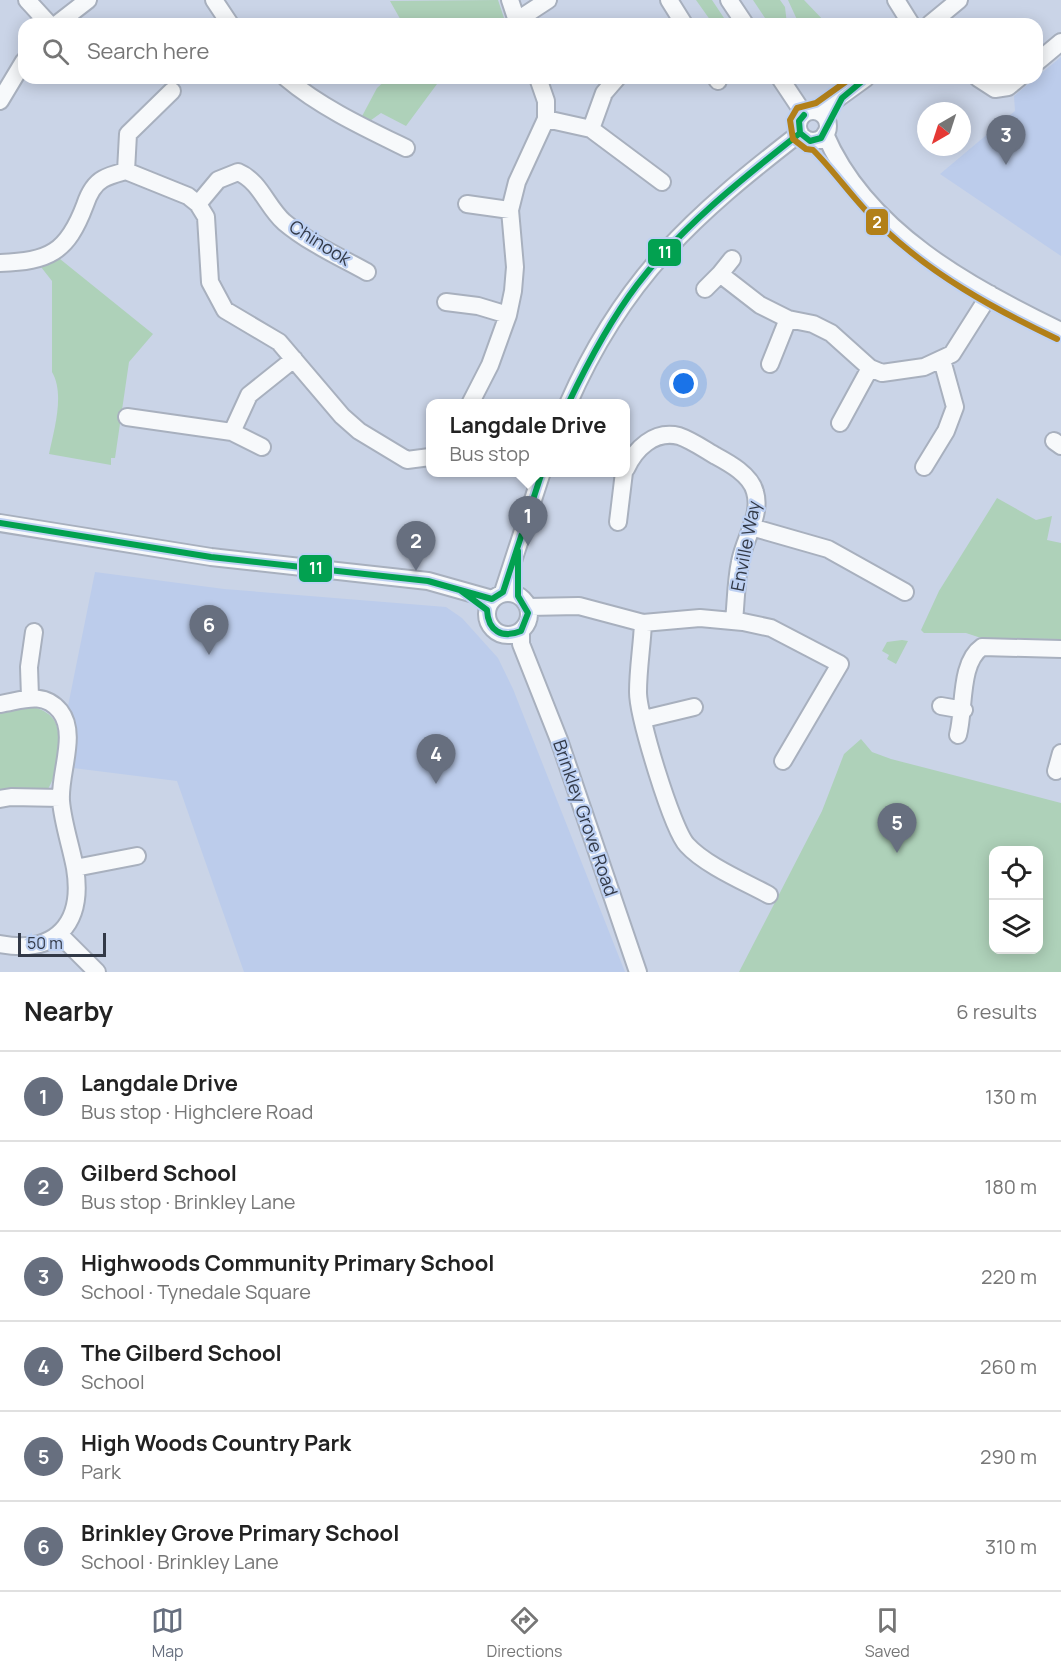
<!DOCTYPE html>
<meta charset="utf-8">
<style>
:root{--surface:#fff;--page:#f2f2f2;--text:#222;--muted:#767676;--line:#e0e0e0;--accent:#676f7f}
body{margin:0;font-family:Manrope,sans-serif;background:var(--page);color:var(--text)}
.controls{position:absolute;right:18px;bottom:18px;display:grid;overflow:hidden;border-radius:12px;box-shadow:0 3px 15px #0003}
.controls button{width:54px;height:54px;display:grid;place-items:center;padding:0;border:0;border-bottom:2px solid var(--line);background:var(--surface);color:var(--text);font:30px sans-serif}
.compass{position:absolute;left:917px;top:102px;width:54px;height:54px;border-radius:50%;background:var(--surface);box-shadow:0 3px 15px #0003;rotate:219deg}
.scale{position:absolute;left:18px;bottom:15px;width:88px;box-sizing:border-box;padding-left:6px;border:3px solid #323947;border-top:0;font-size:16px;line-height:21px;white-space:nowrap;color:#323947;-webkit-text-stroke:4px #bed1f3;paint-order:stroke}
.you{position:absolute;left:684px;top:384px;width:21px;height:21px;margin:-15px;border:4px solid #fff;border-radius:50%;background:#1a73e8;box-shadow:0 0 0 9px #1a73e833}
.badge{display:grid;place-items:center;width:39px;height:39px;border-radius:50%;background:var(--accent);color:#fff;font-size:20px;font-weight:700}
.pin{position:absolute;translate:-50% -50px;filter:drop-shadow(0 2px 3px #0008)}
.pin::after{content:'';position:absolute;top:32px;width:21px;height:18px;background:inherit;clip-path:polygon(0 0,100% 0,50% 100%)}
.popup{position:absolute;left:426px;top:399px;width:204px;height:78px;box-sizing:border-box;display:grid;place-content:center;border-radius:12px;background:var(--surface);filter:drop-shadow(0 2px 4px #0005);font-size:20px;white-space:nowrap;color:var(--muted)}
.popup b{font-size:22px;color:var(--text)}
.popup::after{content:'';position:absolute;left:50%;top:100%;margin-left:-12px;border:12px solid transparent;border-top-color:var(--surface)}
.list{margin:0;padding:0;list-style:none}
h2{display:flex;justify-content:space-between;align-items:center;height:78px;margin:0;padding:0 24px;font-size:26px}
h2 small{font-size:20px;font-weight:400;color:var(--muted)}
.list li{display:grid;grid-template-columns:39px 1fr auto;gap:18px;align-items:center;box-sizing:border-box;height:90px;padding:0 24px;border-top:2px solid var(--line)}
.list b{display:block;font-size:22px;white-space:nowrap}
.list p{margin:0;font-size:20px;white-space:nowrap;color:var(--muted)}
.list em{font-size:20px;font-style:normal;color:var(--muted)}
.icon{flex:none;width:33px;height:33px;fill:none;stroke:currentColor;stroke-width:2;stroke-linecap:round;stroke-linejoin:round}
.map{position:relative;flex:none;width:1061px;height:972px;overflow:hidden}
.search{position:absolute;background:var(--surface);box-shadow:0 3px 15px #0003;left:18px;right:18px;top:18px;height:66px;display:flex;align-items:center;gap:15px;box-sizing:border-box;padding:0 21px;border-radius:18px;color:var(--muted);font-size:22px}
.sheet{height:618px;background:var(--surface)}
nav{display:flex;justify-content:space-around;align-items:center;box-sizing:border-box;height:84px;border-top:2px solid var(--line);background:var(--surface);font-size:16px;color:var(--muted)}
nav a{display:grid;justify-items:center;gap:3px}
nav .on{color:var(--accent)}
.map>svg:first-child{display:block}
.built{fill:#bccceb}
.green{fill:#aed1b9;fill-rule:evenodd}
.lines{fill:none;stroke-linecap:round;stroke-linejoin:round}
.minor-casing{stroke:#a8b0be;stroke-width:20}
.minor{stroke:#f7f9fb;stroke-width:16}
.bus-1-casing{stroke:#bed1f3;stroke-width:10}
.bus-2-casing{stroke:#bed1f3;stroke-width:10}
.bus-1{stroke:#02a150;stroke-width:6}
.bus-2{stroke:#b28019;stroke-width:6}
.labels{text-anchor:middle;stroke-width:4.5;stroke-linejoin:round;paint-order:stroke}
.street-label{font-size:18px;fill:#323947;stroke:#bed1f3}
.line-badge{stroke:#bed1f3;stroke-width:2}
.badge-label{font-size:16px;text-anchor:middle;font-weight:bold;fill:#fff}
</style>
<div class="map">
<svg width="1061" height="972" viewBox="0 0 1061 972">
<rect width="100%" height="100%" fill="#cad4e7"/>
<path class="built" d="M1061,57v199l-121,-82 75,-63 -1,-15z
M95,572l129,17 222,18 16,11 36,40 15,31 112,283h-381l-67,-191 -104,-13 1,-48 -7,-9z"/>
<path class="green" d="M498,0l8,24h-103l-13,-23z
M696,0h16l16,24h-15z
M753,0h27l5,7 2,17h-18z
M788,0h16l23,24h-28z
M388,78l7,4 4,-4h46l-8,6 -31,42 -25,-13 -14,10 -7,-3 17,-32z
M60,259l93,75 -24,28 -14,96h-4v7l-62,-11c5,-24 16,-60 3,-82v-91l-11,-14z
M997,498l39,22 16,-4 -5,24 14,3v96l-80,-1 -15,-5h-42l-3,-3 18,-39z
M902,640l6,1 -12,23 -9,-5 2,-4 -7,-4 5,-9z
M30,706c31,8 30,24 27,51 -1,12 -3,22 -9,32l-48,5v-81z
M861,739l11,13 19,7 170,44v169h-322l83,-161 22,-57zM994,850h44v100h-44z"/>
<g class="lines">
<g class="minor-casing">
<path id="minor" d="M27,0l22,24
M214,0l16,24
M510,0l8,24
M669,0l15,24
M729,0l16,24
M896,0l15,24
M516,21l32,-21
M57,24l31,-24
M930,24l29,-24
M1037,62l24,-20
M286,78c34,29 79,50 120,70
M716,78l2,3
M780,78l24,36
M978,78l17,11 13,-2 11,-9
M0,101l24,-40
M798 126a15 15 0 1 1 30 0a15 15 0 1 1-30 0Z
M819,112l47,-34
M546,119l45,10 71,53
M591,129l13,-36 13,-15
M825,134c41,97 146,154 236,197
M126,171l2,-37 44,-43
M198,204l20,-24 20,-8c22,9 29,35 46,50 25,21 56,35 83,50
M467,204l43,6
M732,259l-12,15 40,31 28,14 25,5 18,9 39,35 12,5 42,-6 28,-13 38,-60
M0,263c49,-2 67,-10 85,-58 3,-9 9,-21 18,-26 7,-4 16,-6 23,-8l62,25 10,8 8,13 4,65 15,28 54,32 63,74 17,15 48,29 23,-3
M705,289l15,-15
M446,302l32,4 30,9
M770,364l18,-45
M470,404l20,-39 18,-50 5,-24 2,-24 -5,-57 7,-28 29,-63v-18l-8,-23
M568,404c55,-126 126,-189 232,-271
M127,417l105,15 30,15
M840,423l30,-55
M232,432l17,-37 45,-36
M1054,441l7,5
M924,467l22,-36 9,-24 -13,-47
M626,469c9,-20 28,-39 53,-33 12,4 25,13 37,20 13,7 35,19 39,36 7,23 -11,47 -15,70 -4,19 -4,39 -6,59
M618,522l6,-50
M0,523l211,34 217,24 64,18
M751,527l77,22 77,43
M503,592l39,-120
M487 614a21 21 0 1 1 42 0a21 21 0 1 1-42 0Z
M528,607l51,-1 64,17 57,-5 43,4 28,6 69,36 -57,97
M643,623c-1,23 -5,46 -5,69 0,24 34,137 49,153 18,20 58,37 82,50
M521,631v13l38,96 79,232
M30,697l-1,-30 5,-35
M0,704c21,-3 43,-14 60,7 18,23 -1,62 1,90 2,23 10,45 14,67 9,55 -19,87 -75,76
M941,706l23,4
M644,719l50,-12
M958,735c7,-27 1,-72 24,-88l79,2
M1056,771l5,-18
M0,799l11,-2 50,1
M75,868l62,-12
M60,935l37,37"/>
</g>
<use href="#minor" class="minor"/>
<g class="bus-1-casing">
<path id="bus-1" d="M804,115l-5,6 1,12 10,8 11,-3 21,-40 24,-20
M568,404c20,-42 41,-82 69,-119 45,-59 105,-106 163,-152
M0,523l211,34 217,24 64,18 11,-7 39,-120
M460,590l27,20c1,21 15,29 34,21l7,-18 -10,-17v-45"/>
</g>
<g class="bus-2-casing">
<path id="bus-2" d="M851,78l-35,25 -19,5 -7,12 3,19 13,10 7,1c24,24 42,52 67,75 50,49 114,84 177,114"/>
</g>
<use href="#bus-1" class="bus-1"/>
<use href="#bus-2" class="bus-2"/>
</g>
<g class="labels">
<g class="street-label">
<text transform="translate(320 243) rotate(32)" y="6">Chinook</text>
<text transform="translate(746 546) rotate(-79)" y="6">Enville Way</text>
<text transform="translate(585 818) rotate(71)" y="6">Brinkley Grove Road</text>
</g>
</g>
<g class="line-badge">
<rect x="865" y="208" width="24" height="28" rx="6" fill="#b28019"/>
<rect x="647" y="238" width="35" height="29" rx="6" fill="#02a150"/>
<rect x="298" y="554" width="35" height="29" rx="6" fill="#02a150"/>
</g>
<g class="badge-label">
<text x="877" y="228">2</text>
<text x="665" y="258">11</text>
<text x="316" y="574">11</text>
</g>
</svg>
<div class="controls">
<button><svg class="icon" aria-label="locate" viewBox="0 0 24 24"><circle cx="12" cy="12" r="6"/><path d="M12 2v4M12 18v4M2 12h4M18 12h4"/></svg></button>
<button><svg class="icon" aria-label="layers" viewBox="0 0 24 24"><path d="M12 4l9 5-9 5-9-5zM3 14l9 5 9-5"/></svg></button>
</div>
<svg class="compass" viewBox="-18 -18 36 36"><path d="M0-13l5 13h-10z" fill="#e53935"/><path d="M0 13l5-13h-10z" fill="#767676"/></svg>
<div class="scale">50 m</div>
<div class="you"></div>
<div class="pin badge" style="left:528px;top:546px">1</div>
<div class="popup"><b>Langdale Drive</b>Bus stop</div>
<div class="pin badge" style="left:416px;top:571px">2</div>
<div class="pin badge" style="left:1006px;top:165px">3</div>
<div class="pin badge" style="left:436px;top:784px">4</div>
<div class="pin badge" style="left:897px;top:853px">5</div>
<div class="pin badge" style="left:209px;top:655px">6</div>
<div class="search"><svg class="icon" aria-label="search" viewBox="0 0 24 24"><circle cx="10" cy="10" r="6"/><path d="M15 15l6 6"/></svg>Search here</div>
</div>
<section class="sheet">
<h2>Nearby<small>6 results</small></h2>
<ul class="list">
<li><span class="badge">1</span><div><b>Langdale Drive</b><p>Bus stop · Highclere Road</p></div><em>130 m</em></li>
<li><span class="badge">2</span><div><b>Gilberd School</b><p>Bus stop · Brinkley Lane</p></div><em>180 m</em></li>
<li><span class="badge">3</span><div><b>Highwoods Community Primary School</b><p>School · Tynedale Square</p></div><em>220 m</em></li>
<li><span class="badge">4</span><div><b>The Gilberd School</b><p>School</p></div><em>260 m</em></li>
<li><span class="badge">5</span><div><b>High Woods Country Park</b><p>Park</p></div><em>290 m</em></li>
<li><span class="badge">6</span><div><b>Brinkley Grove Primary School</b><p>School · Brinkley Lane</p></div><em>310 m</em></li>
</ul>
</section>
<nav>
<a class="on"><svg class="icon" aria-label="map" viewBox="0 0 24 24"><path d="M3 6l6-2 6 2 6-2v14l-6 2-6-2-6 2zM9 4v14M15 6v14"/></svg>Map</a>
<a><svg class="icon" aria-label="directions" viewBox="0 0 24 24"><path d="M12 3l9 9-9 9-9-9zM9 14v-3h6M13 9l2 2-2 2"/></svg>Directions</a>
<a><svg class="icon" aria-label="saved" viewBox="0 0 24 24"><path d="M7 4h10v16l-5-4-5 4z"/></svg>Saved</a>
</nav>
